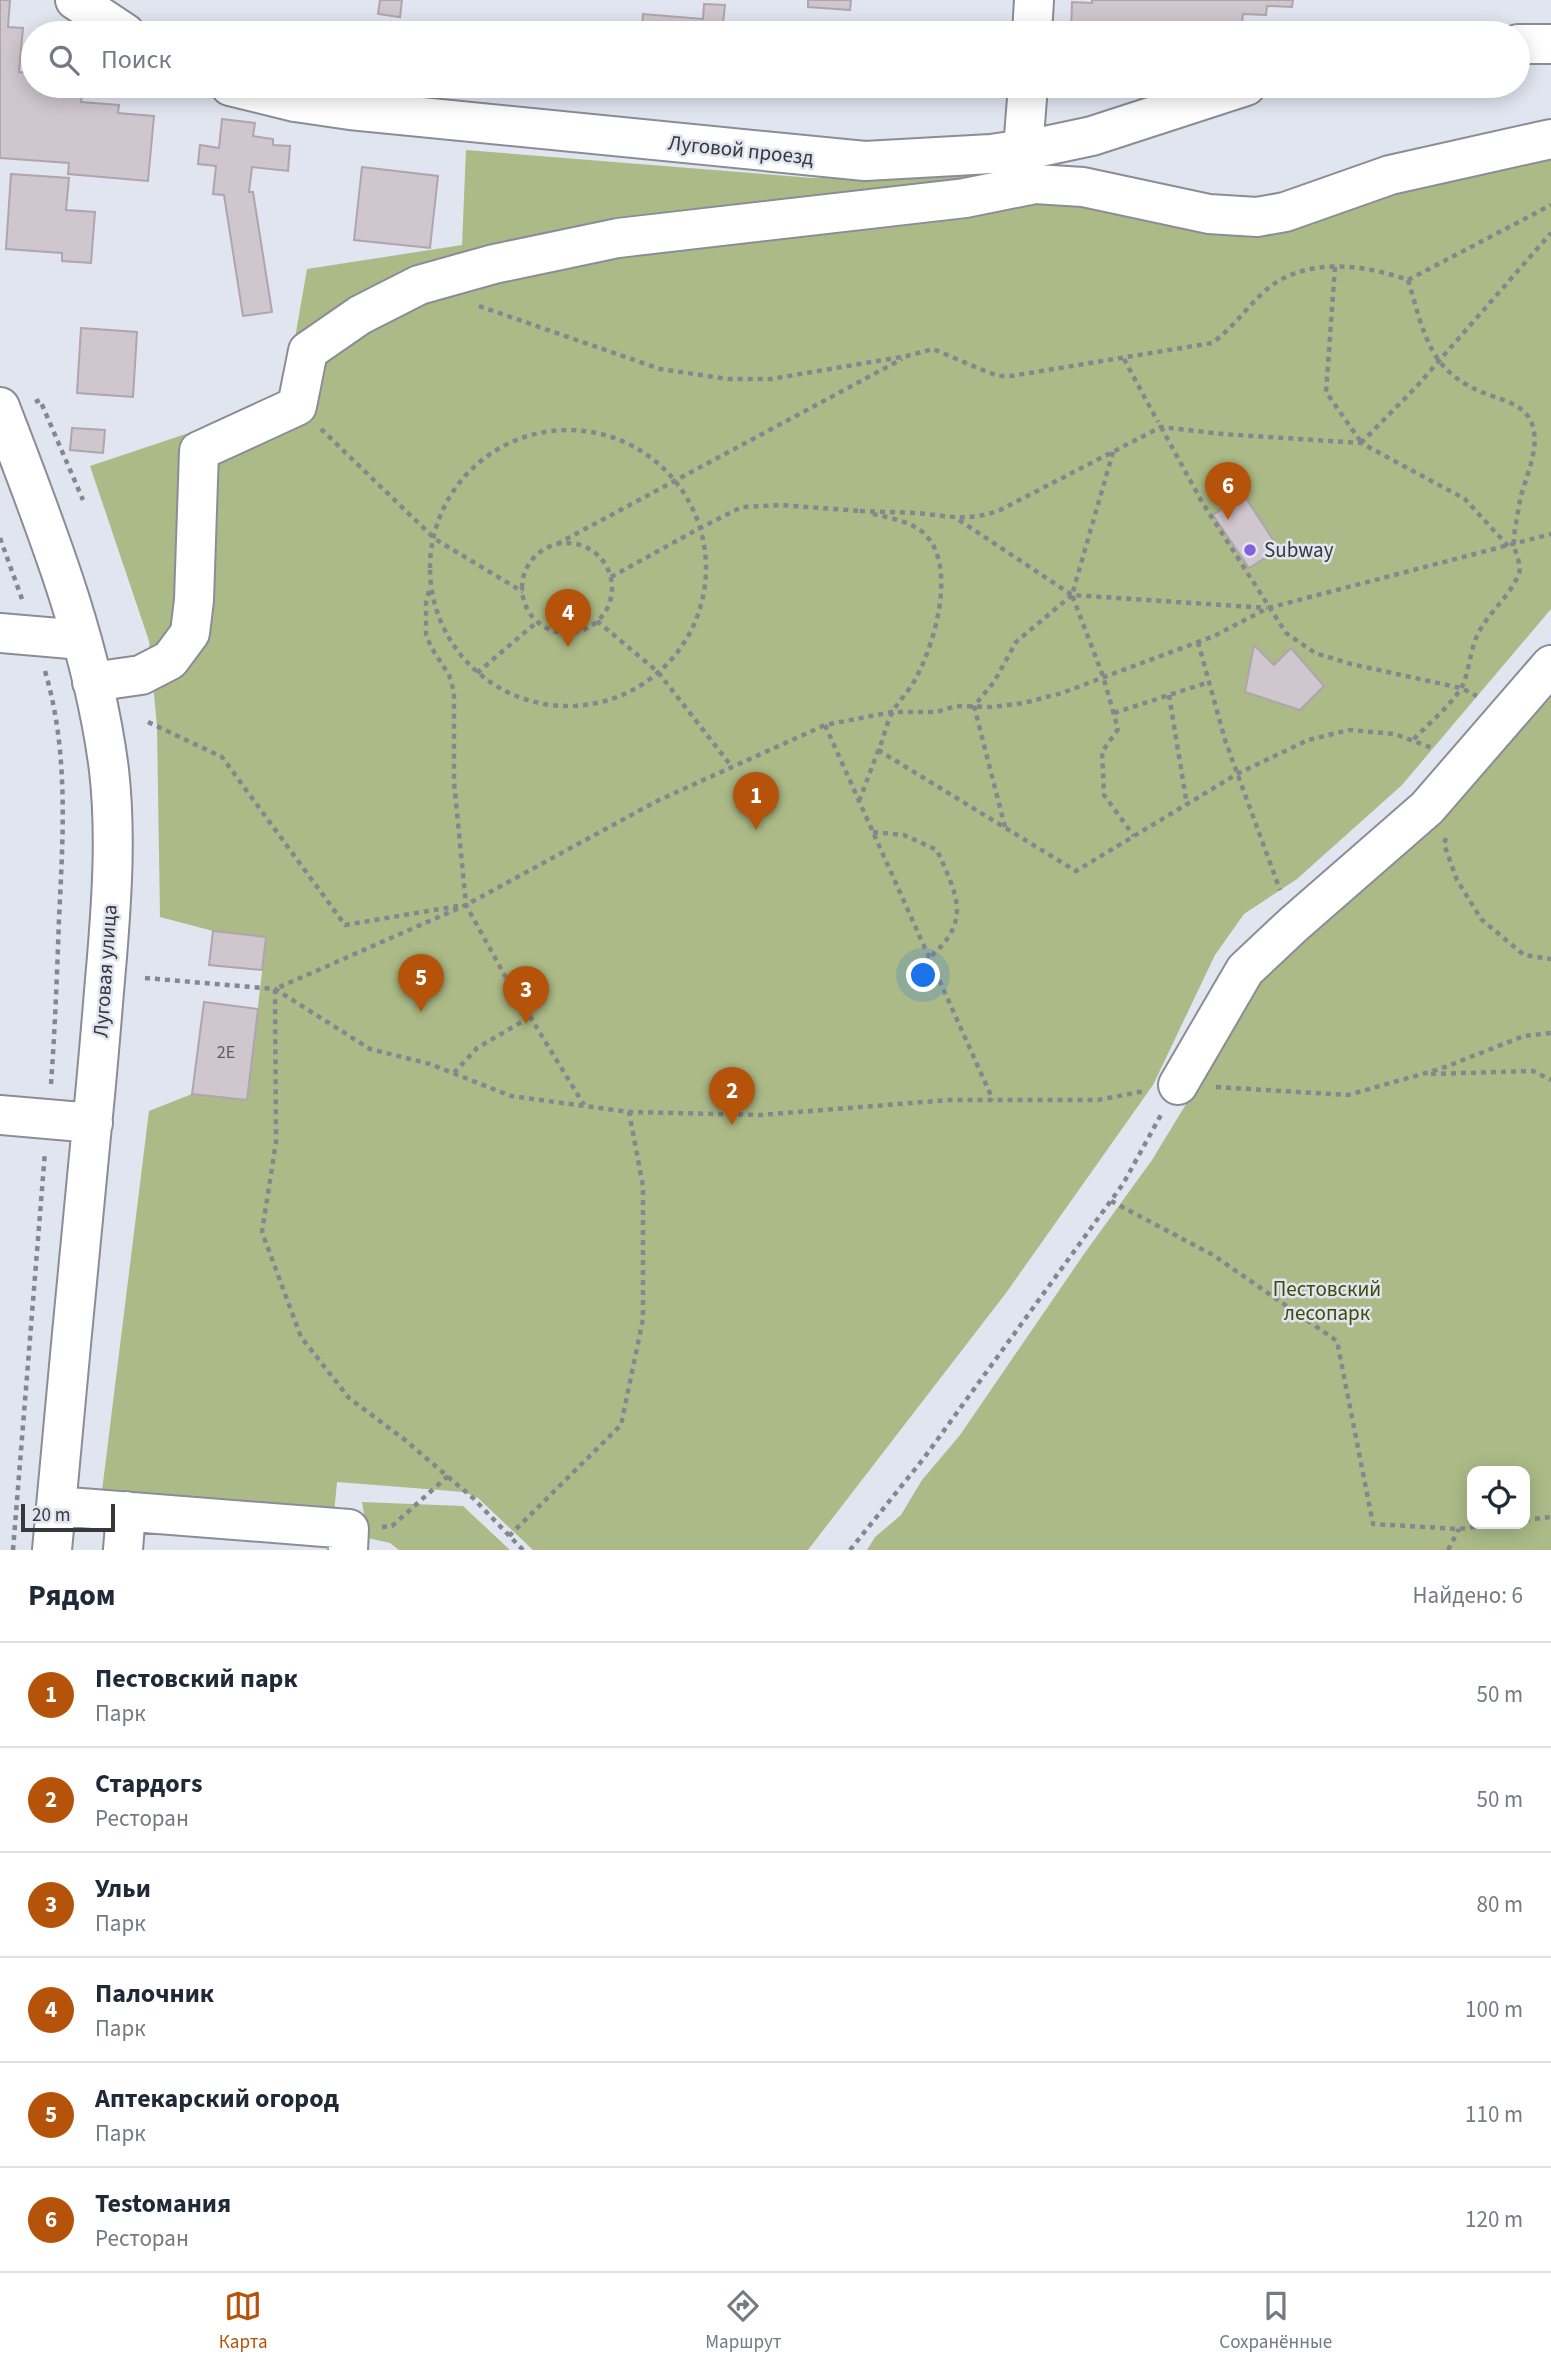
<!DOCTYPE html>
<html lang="ru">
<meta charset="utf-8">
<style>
:root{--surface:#fff;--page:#f6f6f7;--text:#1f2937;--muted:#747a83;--line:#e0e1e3;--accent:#b45309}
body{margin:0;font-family:"Source Sans 3",sans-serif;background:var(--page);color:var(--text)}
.controls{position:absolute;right:21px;bottom:21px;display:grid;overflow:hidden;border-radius:14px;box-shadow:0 4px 18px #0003}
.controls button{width:63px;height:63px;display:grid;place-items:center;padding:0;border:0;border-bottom:2px solid var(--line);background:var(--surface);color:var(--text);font:35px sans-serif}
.scale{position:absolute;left:21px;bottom:18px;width:94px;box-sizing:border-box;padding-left:7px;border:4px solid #36383c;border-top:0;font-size:19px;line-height:24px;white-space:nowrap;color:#36383c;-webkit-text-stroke:5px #e1e5f0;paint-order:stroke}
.you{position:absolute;left:924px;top:976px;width:24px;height:24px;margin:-18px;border:5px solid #fff;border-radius:50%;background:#1a73e8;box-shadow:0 0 0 10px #1a73e833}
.badge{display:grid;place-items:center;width:46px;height:46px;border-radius:50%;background:var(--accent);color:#fff;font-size:23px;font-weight:700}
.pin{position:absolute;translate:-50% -58px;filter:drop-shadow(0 2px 4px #0008)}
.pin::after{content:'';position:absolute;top:37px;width:24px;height:21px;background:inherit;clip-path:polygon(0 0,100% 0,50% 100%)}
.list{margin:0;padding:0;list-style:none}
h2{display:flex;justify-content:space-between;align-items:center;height:91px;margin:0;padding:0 28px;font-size:30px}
h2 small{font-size:23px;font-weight:400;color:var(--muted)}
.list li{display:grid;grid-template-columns:46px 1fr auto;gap:21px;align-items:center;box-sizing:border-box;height:105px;padding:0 28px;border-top:2px solid var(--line)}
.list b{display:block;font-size:26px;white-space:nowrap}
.list p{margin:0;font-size:23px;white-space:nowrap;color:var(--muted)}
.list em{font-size:23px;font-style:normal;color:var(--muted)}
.icon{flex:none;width:38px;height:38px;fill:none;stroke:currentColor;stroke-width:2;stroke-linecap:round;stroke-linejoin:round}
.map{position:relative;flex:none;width:1551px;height:1550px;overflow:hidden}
.search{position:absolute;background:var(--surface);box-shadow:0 4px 18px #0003;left:21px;right:21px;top:21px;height:77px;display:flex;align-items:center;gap:18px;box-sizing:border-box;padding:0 24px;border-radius:38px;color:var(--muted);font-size:26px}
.sheet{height:721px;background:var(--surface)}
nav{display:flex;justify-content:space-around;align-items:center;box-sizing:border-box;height:98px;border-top:2px solid var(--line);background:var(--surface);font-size:19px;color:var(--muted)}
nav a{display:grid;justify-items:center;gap:4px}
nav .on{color:var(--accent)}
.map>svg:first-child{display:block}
.green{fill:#acba87;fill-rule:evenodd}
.building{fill:#cfc6ce;stroke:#aea5ad;stroke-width:2}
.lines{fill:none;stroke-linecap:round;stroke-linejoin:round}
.minor-casing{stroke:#8a8d97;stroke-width:42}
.path{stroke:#84878e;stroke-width:4.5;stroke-dasharray:5 5;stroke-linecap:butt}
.minor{stroke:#fff;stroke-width:38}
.poi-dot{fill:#8660da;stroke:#e1e5f0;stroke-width:2.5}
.labels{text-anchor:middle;stroke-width:5;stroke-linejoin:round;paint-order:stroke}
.number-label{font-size:18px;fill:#5c5c60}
.street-label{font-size:21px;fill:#36383c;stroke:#e1e5f0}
.poi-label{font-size:21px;fill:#36383c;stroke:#e1e5f0;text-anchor:start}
.park-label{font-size:21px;fill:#3d4a06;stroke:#e1e5f0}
</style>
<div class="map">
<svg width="1551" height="1550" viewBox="0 0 1551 1550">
<rect width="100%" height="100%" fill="#e1e5f0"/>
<path class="green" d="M1551,144v465l-149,176 -105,94 -53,35 -29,41 -62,130 -147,208 -198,257h-275l-55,-52 -14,-6 -127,-10 -4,42 -232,-25 48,-388 43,-17 55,6 19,-162 -53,-7 -53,-14 -3,-191 -8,-85 -59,-175 194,-65 23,-132 155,-24 4,-95 347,28 228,-5 167,43z
M1551,669v881h-684l8,-13 26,-22 21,-35 38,-45 124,-181 68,-94 112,-184zM1472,1471h53v53h-53z
M362,1502l101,4 47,44h-111l-9,-7 -22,-5z"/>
<path class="building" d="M0,0h10l-2,27 15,1 -4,44 14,1v13h50l-2,16 38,3 -1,8 36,3 -6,65 -80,-7 1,-11 -69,-5z
M380,0h22l-2,17 -22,-3z
M808,0h43l-1,10 -42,-3z
M1092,0h201l-1,7 -25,-1 -1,9 -23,-1 -1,9 -32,-1 -1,11h-138l1,-31 20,1z
M704,4l21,1 -2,18 104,10h-204h13l1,-6 5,1 1,-14 60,5z
M721,86h101v9z
M222,119l33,4 -2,13 20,3v6l17,1 -2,25 -36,-4 -3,25h4l19,120 -29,4 -19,-121 -11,-1 3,-28 -18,-2 2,-19 19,3z
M362,167l76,9 -8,72 -76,-8z
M11,174l58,4 -3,32 29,2 -4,51 -29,-2v-8l-56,-4z
M81,328l56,4 -4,65 -56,-4z
M72,428l33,2 -2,23 -33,-3z
M1244,495l35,54 -30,19 -36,-53z
M1254,645l20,20 17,-17 33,38 -24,24 -55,-18z
M213,931l53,6 -4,33 -53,-5z
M204,1002l54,7 -11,91 -55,-6z"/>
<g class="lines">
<g class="minor-casing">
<path id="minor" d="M75,0l50,33
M1032,33l2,-33
M1518,44h33
M230,86l65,16 55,8 515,51 126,-7 54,-8 47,-10 154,-50
M1023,149l5,-63
M0,407c45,118 93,237 109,363 7,62 3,125 -2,187 -5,56 -9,112 -15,168 -14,142 -27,283 -40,425
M0,633l82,7
M92,682l49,-7 29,-15 20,-27 4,-33 5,-149 98,-45 11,-55 52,-36 59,-30 75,-21 124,-26 347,-40 70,-14 48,3 126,27 48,3 28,-5 105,-37 161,-36
M1178,1085l67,-115 49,-46 133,-116 124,-143
M0,1115l93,8
M56,1506l293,23 -1,21
M123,1550l3,-39"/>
</g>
<path class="path" d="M1335,267l-9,125 35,50
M1408,280l143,-75
M479,306l181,63 68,10h43l136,-23 26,-7 52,22 13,5h13l201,-33c23,-16 37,-40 59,-57 39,-29 95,-21 137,-6 16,52 20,91 76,113 15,6 36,10 45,25 15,24 -4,59 -9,82 -2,14 -6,29 -6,42 0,11 8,21 5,31 -8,22 -28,37 -39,57 -11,18 -10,45 -20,60 -12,18 -32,34 -47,50
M1124,359l34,63
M35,402l5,-2 43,100
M1161,427l41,75 84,131 29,20 36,11 110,24 16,8
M321,429l114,110 88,53
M430 568a138 138 0 1 1 276 0a138 138 0 1 1-276 0Z
M1361,443l56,-57 134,-153
M1113,452l-41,143 31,81 15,53 -16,23 2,43 30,41
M860,511c19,1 38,1 57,2 32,3 51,9 83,-3l161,-83 61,7 139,9 104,56 43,47
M959,520l113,75 195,13
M0,538l22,61
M522 588a45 45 0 1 1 90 0a45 45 0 1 1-90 0Z
M557,544l345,-185
M611,577l89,-49 42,-21 39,-2 80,6
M429,591l-3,12v31l5,13 18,28 5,17v90l12,123 38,69 80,131
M597,621l61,51 74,95
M1198,642l27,98 55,150
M45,671c24,81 18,165 14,248 -2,55 -4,110 -8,165
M477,673l60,-51
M1169,695l18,110
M1114,713l95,-31
M148,722l74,35 123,168 113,-19
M825,725l168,375
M878,750l198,121 161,-97 71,-34 41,-10 46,4 40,15
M859,801c8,-20 15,-40 23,-60 3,-10 6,-21 11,-30 7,-12 18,-22 24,-35 19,-36 42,-117 3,-146 -14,-10 -35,-13 -51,-17
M1005,827l-31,-121 20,-24 22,-40 56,-47
M873,832l31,3 33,15c19,44 36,70 -7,107
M1446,838l-2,6 13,36 24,39 43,36 27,4
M145,978l130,11 95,60 60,15 81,32 118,16 131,3 189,-15h149l47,-9
M454,1073l23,-25 53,-31
M1431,1074l102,-3 18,9
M1216,1087l132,8 92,-26 84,-33 27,-3
M1111,1201l102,54 124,86 36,183 86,5 39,-5
M1525,1520l26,-3
M382,1527l10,-1 56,-50
M509,1536l112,-111 22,-106v-133l-14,-74
M13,1550l32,-398
M523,1550l-50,-52 -68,-58 -56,-42 -48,-61 -39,-105 14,-90 -1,-153 191,-84 191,-104 168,-76 67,-13h45l19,-6 35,1 33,-4 38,-10 152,-57 54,-28 283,-74
M850,1550l74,-92 199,-274 39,-71
M1448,1550l11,-21"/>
<use href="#minor" class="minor"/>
</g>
<circle class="poi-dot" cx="1250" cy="550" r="7"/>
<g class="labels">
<g class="number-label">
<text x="226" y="1058">2Е</text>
</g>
<g class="street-label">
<text transform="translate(741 150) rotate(6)" y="7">Луговой проезд</text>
<text transform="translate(105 971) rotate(-86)" y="7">Луговая улица</text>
</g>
<g class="poi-label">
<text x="1264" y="557">Subway</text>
</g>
<g class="park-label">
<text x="1327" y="1296">Пестовский<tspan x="1327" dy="24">лесопарк</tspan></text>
</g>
</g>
</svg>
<div class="controls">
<button><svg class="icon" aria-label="locate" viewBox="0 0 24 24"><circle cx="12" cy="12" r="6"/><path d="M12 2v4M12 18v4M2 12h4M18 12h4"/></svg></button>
</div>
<div class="scale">20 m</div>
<div class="you"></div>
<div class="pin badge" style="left:756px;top:830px">1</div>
<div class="pin badge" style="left:732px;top:1125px">2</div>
<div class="pin badge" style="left:526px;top:1024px">3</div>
<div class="pin badge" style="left:568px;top:647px">4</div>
<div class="pin badge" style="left:421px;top:1012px">5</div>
<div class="pin badge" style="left:1228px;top:520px">6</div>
<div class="search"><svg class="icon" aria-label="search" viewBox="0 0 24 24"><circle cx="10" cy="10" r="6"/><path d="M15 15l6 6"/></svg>Поиск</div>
</div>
<section class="sheet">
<h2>Рядом<small>Найдено: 6</small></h2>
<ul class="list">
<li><span class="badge">1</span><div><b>Пестовский парк</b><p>Парк</p></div><em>50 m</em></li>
<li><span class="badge">2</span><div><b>Стардогs</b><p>Ресторан</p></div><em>50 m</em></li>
<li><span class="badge">3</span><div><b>Ульи</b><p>Парк</p></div><em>80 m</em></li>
<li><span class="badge">4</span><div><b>Палочник</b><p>Парк</p></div><em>100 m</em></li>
<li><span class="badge">5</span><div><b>Аптекарский огород</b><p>Парк</p></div><em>110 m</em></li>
<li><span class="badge">6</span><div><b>Testoмания</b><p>Ресторан</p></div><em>120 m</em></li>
</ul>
</section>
<nav>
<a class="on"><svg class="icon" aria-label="map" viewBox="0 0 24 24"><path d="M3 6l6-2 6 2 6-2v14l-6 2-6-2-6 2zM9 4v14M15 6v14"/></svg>Карта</a>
<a><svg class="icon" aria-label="directions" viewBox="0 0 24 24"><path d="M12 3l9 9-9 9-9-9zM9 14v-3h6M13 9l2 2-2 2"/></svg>Маршрут</a>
<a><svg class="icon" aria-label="saved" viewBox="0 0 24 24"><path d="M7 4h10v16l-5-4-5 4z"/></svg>Сохранённые</a>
</nav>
